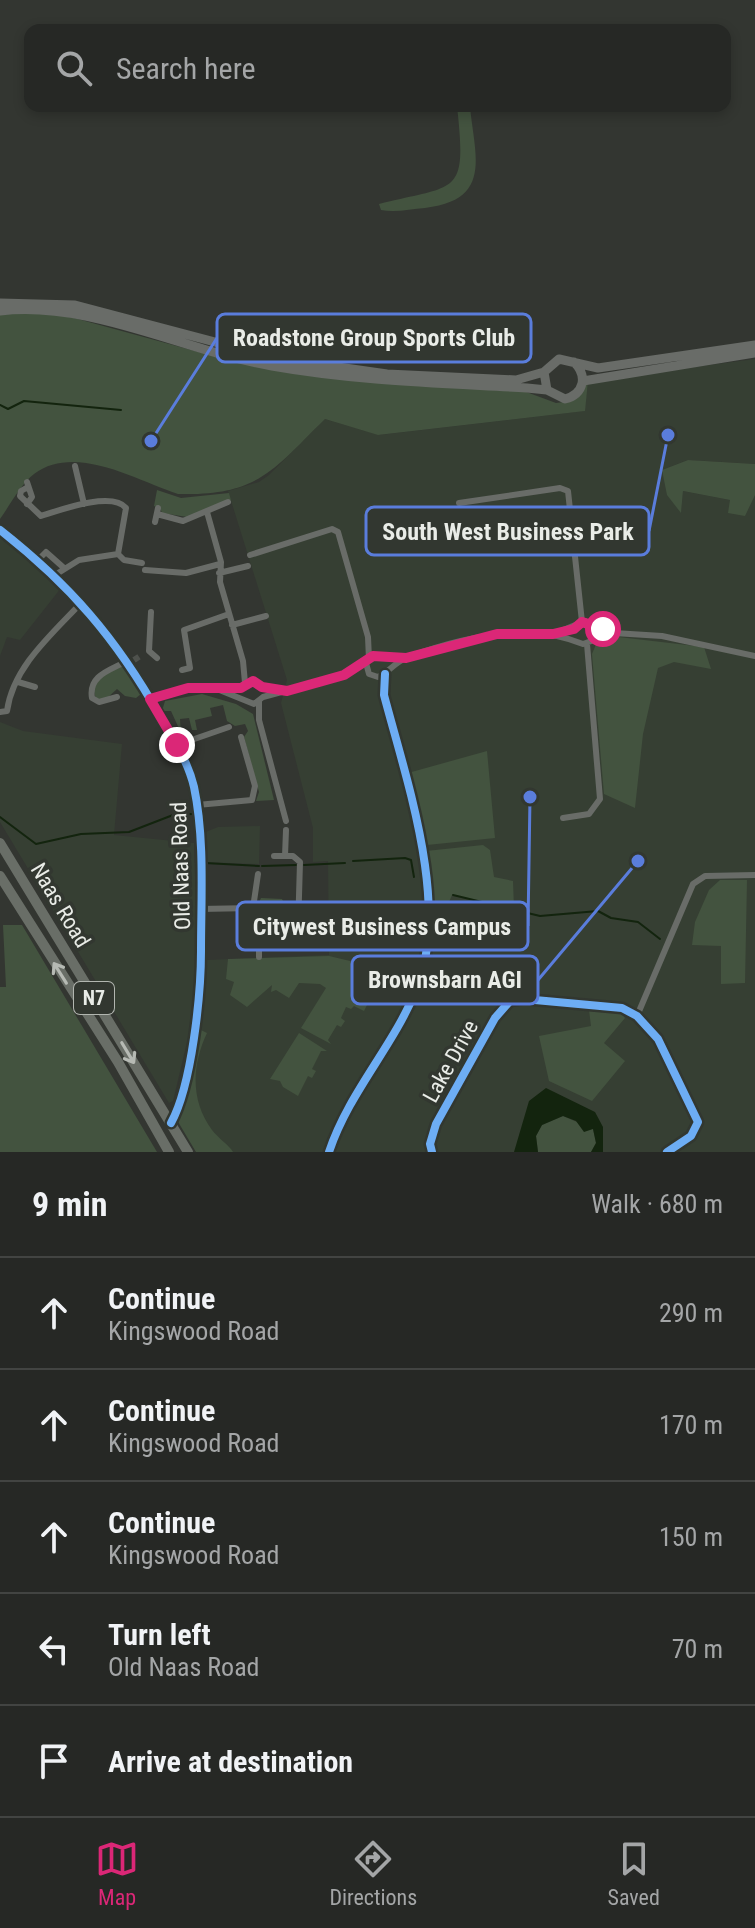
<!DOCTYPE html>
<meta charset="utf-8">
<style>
:root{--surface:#262825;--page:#323432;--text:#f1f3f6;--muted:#a4a6a7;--line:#424442;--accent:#db2777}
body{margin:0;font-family:"Roboto Condensed",sans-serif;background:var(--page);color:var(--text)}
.stop{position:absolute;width:24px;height:24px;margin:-18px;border:6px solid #db2777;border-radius:50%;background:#fff}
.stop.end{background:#db2777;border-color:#fff;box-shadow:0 2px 8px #0008}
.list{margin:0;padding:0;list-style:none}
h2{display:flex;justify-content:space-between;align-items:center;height:104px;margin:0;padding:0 32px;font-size:34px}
h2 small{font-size:26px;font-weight:400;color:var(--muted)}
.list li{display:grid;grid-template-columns:52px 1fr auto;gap:24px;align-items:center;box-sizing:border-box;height:112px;padding:0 32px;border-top:2px solid var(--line)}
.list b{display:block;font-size:30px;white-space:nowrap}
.list p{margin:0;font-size:26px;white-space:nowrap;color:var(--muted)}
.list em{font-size:26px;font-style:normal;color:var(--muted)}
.icon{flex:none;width:44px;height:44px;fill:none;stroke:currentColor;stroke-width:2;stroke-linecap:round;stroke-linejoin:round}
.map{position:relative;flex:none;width:755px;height:1152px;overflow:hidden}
.search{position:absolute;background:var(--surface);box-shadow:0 4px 12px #0003;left:24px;right:24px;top:24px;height:88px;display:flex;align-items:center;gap:20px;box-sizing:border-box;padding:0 28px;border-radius:16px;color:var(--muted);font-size:30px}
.sheet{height:664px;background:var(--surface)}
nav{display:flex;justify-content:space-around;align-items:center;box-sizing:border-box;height:112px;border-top:2px solid var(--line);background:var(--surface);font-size:22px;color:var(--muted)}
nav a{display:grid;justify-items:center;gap:4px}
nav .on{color:var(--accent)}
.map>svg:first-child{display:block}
.built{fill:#363f33}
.green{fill:#43533f}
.water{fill:#13240e}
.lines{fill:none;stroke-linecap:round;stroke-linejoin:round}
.stream{stroke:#13240e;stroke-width:2}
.minor-tunnel{stroke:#4e514c;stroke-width:6;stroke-dasharray:6 3;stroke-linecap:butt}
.minor{stroke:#696c68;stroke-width:6}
.secondary{stroke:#696c68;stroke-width:9}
.trunk{stroke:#696e67;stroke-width:10}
.cycleway-casing{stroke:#323730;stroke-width:13}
.cycleway{stroke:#6dadf4;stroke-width:8}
.oneway{stroke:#b6bab4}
.route{stroke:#db2777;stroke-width:10}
.labels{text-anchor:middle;stroke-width:7;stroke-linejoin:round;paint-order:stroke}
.shield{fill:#323730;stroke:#b2b6b0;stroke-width:2}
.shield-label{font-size:20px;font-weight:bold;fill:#e9ece7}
.street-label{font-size:22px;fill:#e9ece7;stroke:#323730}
.leader{fill:none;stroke:#5a7ddc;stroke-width:3}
.callout-dot{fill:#5a7ddc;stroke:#323730;stroke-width:3}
.callout{fill:#323730;stroke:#5a7ddc;stroke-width:3}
.callout-label{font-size:24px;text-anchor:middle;font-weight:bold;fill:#e9ece7}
</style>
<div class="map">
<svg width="755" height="1152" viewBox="0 0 755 1152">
<rect width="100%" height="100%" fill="#333631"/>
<path class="built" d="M755,359v105l-67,-4 -26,10 19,41 2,-20 47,9 17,-5 8,-7v664h-559l-19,-32 30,-160 122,-5 -1,-94 -15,1v-34l-32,-125 6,-23 -59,-189 31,-9 10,-7 56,-56 54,16 205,-24 4,-30z
M0,536l61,52 -41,52 -13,-3 -7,19z
M0,722l23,9 99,13 -8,91 80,8 4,134 -6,44 -19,80 -4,2 -169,-281z
M260,826l-1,38 -56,-2v-29l15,-6z"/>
<path class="green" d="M457,106h13c4,48 24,94 -45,102 -14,1 -30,5 -44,2l-2,-6c79,-20 88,-7 78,-98z
M33,311l41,7 154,42 293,30 35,13 15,-2 17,-20 -3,30 -207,24 -53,-16c-53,52 -67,77 -147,75 -41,-13 -102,-51 -144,-20 -13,10 -24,31 -34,45v-204z
M688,460l67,4v31l-10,21 -17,-3 2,-13 -47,-9 -2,22 -14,-18 -5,-25z
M157,490l24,8 48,-5 2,7 -44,17 -25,-4 -2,-5 -6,-2z
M610,636l94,11 7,22 -37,-7 -16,6 -15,66 -8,74 -31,-14 -12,-140 5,-12z
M123,666l18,28 -5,4 -11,-2 -8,-7 -12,11 -9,-1 -3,-11 9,-12z
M202,694l34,10 17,10 21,86 -18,1 3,-9 -15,-55 4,-6 -3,-7 -10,2 -8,-5 -4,-16 -13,3 2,8 -17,4 2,10h-5l-3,-12 -9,1 1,14 -10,-22h-9l3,-10z
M487,751l8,87 -68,7 -19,-72z
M483,845l7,5 4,27 19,4 1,28 -62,-14 -3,7 -15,6 -8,-57z
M720,880h27l-2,103 -24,1v-38l-29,-1 3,-23 14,-32z
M261,898l21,1 3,6h9l-2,23 -30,-1 -5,-20z
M3,925h19l135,227h-157v-165h6z
M329,956l55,13 -5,9 -17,-11 -5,11 10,6 5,11 -8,16 -10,-5 -3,3 -5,-2 -5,11 4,3 -4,6 -4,-2 -9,15 3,4 -30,-16 25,-40 -6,-4 -21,-1 -10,15 -13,-8 -5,2 1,-7 -25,22 -17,-12 4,-13 -8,-3 2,-20z
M589,1010l32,3 4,5 -21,25 21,18 -33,40 -43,-20 -10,-45 52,-10z
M197,1028l10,5c-15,32 -17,67 5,97 6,8 17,15 21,22h-37l-19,-32z
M299,1033l28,18h-6l-9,18 4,2 -4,7 -4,-2 -10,20 -15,-9 -3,-6 -10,-2z
M563,1116l30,13 3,14 -5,9h-53l-2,-16 6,-11z"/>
<path class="water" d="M546,1088l49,24 8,15v25h-12l5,-9 -3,-14 -9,3 -8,-11 -13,-5 -21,9 -6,11 2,16h-24l15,-51z"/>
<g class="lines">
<path class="stream" d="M0,405l8,4 16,-8 97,9
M0,817l36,27 45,-10 48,-2 44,-17 19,-1
M353,861l52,-3 6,2 3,17
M205,863l54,3
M304,865l41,-2
M262,866l34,-1
M453,895l87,21 58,-5 13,7 27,4 22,17"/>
<path class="minor-tunnel" d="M134,660l6,-4"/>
<path class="minor" d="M75,466l9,38
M27,482l5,15 -5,7
M28,487l-7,4 -1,5 21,20c19,-6 71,-25 85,-8l-8,46 -39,6 -24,15
M459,503l101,-15 8,3 14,131
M207,512l14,50 -1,20 23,79 2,22
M157,514l26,7 45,-19
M155,522l3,-14
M0,530c70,55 116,108 160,186 13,23 28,45 34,71 11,52 7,111 7,164 0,43 -9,134 -30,172
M118,554l6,6 18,3
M250,555l82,-26 6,3 30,105 1,22
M41,557l5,-5 18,16
M145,570l41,3 34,-9
M219,573l29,-7
M151,612l-2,39 8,7
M232,625l34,-9
M556,633l29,-12 29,12 48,3 93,20
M366,663l3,11 9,3c11,-5 17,-15 30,-20 54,-20 121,-35 175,-13l31,-11
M182,670l8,-2 -6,-38 45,-16
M18,682l17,5
M242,686l11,-5 9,6 21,4
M217,689l37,15 9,-7 81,-22 29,-19 33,2
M117,697l-18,5 -7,-4c-4,-23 19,-28 35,-37
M150,699l38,-11h53
M259,701v19l27,101
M0,712l7,-1c6,-44 45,-77 75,-109
M177,745l52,-18
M197,805l55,-5 3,-14 -14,-49
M563,818l26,-4 11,-15 -13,-155
M274,856h19l7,6 -2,68
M285,856l1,-26
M253,908l6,14v35
M200,909l53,-1 5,-34
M260,932l38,-2 1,11
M637,1016l56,-132 12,-8 50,-1
M329,1152c20,-60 64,-105 87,-162 35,-83 -10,-211 -32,-295l1,-21
M432,1152l-2,-8 6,-20 59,-106 15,-17 14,-2 98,9 15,8 21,23 40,83 -7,14 -24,16"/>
<path class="secondary" d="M0,303l75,2 200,53 112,16 129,6 28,-8
M0,311c89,-11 184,40 272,55 85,15 169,17 255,22l20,2 18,9c19,-5 23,-23 9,-37
M583,381l172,-28
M547,390l-3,-18 15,-13 39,9 157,-23"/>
<path class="trunk" d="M0,843l188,309
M0,876l118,186 51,90"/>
<g class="cycleway-casing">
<path id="cycleway" d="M0,530c70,55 116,108 160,186 13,23 28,45 34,71 11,52 7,111 7,164 0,43 -9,134 -30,172
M329,1152c20,-60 64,-105 87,-162 35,-83 -10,-211 -32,-295l1,-21
M432,1152l-2,-8 6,-20 59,-106 15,-17 14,-2 98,9 15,8 21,23 40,83 -7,14 -24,16"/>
</g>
<use href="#cycleway" class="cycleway"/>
</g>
<defs><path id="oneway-shaft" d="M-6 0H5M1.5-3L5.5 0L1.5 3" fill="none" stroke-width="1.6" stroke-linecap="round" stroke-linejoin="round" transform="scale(2)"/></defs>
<g class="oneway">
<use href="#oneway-shaft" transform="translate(60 973) rotate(-122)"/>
<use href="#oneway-shaft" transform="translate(128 1053) rotate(59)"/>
</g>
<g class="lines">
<path class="route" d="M177,745l-27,-46 38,-11h53l12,-7 9,6 25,4 57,-16 29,-19 33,2 91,-24h56l21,-5 8,-7 21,7"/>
</g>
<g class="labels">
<rect class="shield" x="74" y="982" width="40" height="32" rx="6"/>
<g class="shield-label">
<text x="94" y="1005">N7</text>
</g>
<g class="street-label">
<text transform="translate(180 866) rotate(-92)" y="8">Old Naas Road</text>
<text transform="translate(61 905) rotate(59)" y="8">Naas Road</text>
<text transform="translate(450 1061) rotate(-61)" y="8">Lake Drive</text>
</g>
</g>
<path class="leader" d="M151 441L217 338M668 435L649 531M530 797L528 926M638 861L538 980"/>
<g class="callout-dot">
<circle cx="151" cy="441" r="8"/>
<circle cx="668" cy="435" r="8"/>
<circle cx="530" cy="797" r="8"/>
<circle cx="638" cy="861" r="8"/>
</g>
<g class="callout">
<rect x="217" y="314" width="314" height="48" rx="8"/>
<rect x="366" y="507" width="283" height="48" rx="8"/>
<rect x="237" y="902" width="291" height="48" rx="8"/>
<rect x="352" y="956" width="186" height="48" rx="8"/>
</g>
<g class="callout-label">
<text x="374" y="346">Roadstone Group Sports Club</text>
<text x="508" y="540">South West Business Park</text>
<text x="382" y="935">Citywest Business Campus</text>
<text x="445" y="988">Brownsbarn AGI</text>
</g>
</svg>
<div class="stop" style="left:603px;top:629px"></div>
<div class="stop end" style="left:177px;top:745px"></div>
<div class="search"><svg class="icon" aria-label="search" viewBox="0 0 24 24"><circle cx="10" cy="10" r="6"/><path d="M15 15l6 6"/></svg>Search here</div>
</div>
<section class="sheet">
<h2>9 min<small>Walk · 680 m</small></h2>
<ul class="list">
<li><svg class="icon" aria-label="ahead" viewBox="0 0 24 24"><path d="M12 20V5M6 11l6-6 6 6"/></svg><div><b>Continue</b><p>Kingswood Road</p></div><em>290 m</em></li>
<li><svg class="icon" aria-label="ahead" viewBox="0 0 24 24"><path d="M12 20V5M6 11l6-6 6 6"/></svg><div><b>Continue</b><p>Kingswood Road</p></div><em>170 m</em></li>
<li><svg class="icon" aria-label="ahead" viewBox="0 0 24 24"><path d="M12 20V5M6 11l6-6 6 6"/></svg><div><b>Continue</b><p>Kingswood Road</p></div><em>150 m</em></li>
<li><svg class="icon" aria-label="left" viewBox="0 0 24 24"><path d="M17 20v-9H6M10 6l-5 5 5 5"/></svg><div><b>Turn left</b><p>Old Naas Road</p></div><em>70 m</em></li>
<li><svg class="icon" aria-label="arrive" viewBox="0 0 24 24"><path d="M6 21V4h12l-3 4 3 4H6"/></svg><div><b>Arrive at destination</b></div></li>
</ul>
</section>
<nav>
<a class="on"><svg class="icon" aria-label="map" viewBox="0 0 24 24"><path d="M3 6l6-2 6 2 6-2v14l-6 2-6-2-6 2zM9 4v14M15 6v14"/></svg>Map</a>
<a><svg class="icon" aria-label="directions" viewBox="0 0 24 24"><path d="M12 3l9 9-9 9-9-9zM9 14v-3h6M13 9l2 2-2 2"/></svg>Directions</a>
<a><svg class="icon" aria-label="saved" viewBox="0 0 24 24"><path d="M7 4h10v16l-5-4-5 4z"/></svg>Saved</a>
</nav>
